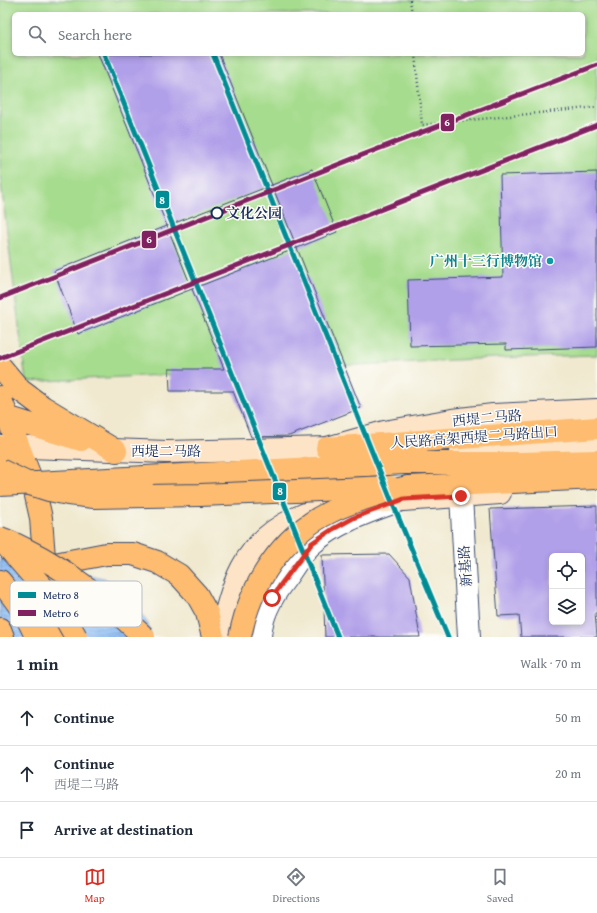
<!DOCTYPE html>
<meta charset="utf-8">
<style>
:root{--surface:#fff;--page:#f6f6f7;--text:#1f2937;--muted:#747a83;--line:#e0e1e3;--accent:#d93025}
body{margin:0;font-family:"Gentium Book Plus","Noto Serif SC",serif;background:var(--page);color:var(--text)}
.controls{position:absolute;right:12px;bottom:12px;display:grid;overflow:hidden;border-radius:6px;box-shadow:0 2px 6px #0003}
.controls button{width:36px;height:36px;display:grid;place-items:center;padding:0;border:0;border-bottom:1px solid var(--line);background:var(--surface);color:var(--text);font:20px sans-serif}
.stop{position:absolute;width:12px;height:12px;margin:-9px;border:3px solid #d93025;border-radius:50%;background:#fff}
.stop.end{background:#d93025;border-color:#fff;box-shadow:0 1px 4px #0008}
.list{margin:0;padding:0;list-style:none}
h2{display:flex;justify-content:space-between;align-items:center;height:52px;margin:0;padding:0 16px;font-size:17px}
h2 small{font-size:13px;font-weight:400;color:var(--muted)}
.list li{display:grid;grid-template-columns:26px 1fr auto;gap:12px;align-items:center;box-sizing:border-box;height:56px;padding:0 16px;border-top:1px solid var(--line)}
.list b{display:block;font-size:15px;white-space:nowrap}
.list p{margin:0;font-size:13px;white-space:nowrap;color:var(--muted)}
.list em{font-size:13px;font-style:normal;color:var(--muted)}
.icon{flex:none;width:22px;height:22px;fill:none;stroke:currentColor;stroke-width:2;stroke-linecap:round;stroke-linejoin:round}
.map{position:relative;flex:none;width:597px;height:637px;overflow:hidden}
.search{position:absolute;background:var(--surface);box-shadow:0 2px 6px #0003;left:12px;right:12px;top:12px;height:44px;display:flex;align-items:center;gap:10px;box-sizing:border-box;padding:0 14px;border-radius:6px;color:var(--muted);font-size:15px}
.sheet{height:220px;background:var(--surface)}
nav{display:flex;justify-content:space-around;align-items:center;box-sizing:border-box;height:56px;border-top:1px solid var(--line);background:var(--surface);font-size:11px;color:var(--muted)}
nav a{display:grid;justify-items:center;gap:2px}
nav .on{color:var(--accent)}
.map>svg:first-child{display:block}
.green{fill:#a6dc8d;stroke:#608676;fill-rule:evenodd}
.water{fill:url(#water-rules);stroke:#5174aa}
.building{fill:#b09fe9;fill-rule:evenodd}
.lines{fill:none;stroke-linecap:round;stroke-linejoin:round}
.street-casing{stroke:#3b4b6f;stroke-width:24}
.secondary-casing{stroke:#3b4b6f;stroke-width:24}
.primary-casing{stroke:#3b4b6f;stroke-width:24}
.highway-casing{stroke:#3b4b6f;stroke-width:24}
.path{stroke:#3b4b6f;stroke-width:2.5;stroke-dasharray:1 3;stroke-linecap:butt}
.street{stroke:#fff;stroke-width:22}
.secondary{stroke:#fee4c6;stroke-width:22}
.primary{stroke:#fdbc70;stroke-width:22}
.highway{stroke:#fdbc70;stroke-width:22}
.primary-bridge-casing{stroke:#3b4b6f;stroke-width:24;stroke-linecap:butt}
.highway-bridge-casing{stroke:#3b4b6f;stroke-width:24;stroke-linecap:butt}
.primary-bridge{stroke:#fdbc70;stroke-width:22}
.highway-bridge{stroke:#fdbc70;stroke-width:22}
.metro-1-casing{stroke:#fdfcf7;stroke-width:8}
.metro-2-casing{stroke:#fdfcf7;stroke-width:8}
.metro-1{stroke:#008c95;stroke-width:5}
.metro-2{stroke:#80225f;stroke-width:5}
.route{stroke:#d93025;stroke-width:5}
.stop-dot{fill:#fdfcf7;stroke:#1b2f5e;stroke-width:2}
.culture-dot{fill:#0f9aa8;stroke:#fdfcf7;stroke-width:1.5}
.labels{text-anchor:middle;stroke-width:3;stroke-linejoin:round;paint-order:stroke}
.stop-label{font-size:14px;font-weight:bold;fill:#1b2f5e;stroke:#fdfcf7;text-anchor:start}
.culture-label{font-size:14px;font-weight:bold;fill:#0d838f;stroke:#fdfcf7;text-anchor:end}
.street-label{font-size:14px;fill:#1b2f5e;stroke:#fdfcf7}
.key{fill:#fdfcf7;stroke:#b9bec9;stroke-width:1}
.key-label{font-size:11px;fill:#1b2f5e}
.line-badge{stroke:#fdfcf7;stroke-width:1.5}
.badge-label{font-size:11px;text-anchor:middle;font-weight:bold;fill:#fff}
</style>
<div class="map">
<svg width="597" height="637" viewBox="0 0 597 637">
<defs>
<pattern id="water-rules" width="6" height="5" patternUnits="userSpaceOnUse"><rect width="6" height="5" fill="#87baf5"/><path d="M0 2.5h6" fill="none" stroke="#6e98ca"/></pattern>
</defs>
<rect width="100%" height="100%" fill="#fdfcf7"/>
<filter id="ink" filterUnits="userSpaceOnUse"><feTurbulence type="fractalNoise" baseFrequency=".025" numOctaves="2"/><feDisplacementMap in="SourceGraphic" scale="8" xChannelSelector="R" yChannelSelector="G"/><feConvolveMatrix kernelMatrix="1 2 1 2 8 2 1 2 1" color-interpolation-filters="sRGB"/></filter>
<filter id="wash" filterUnits="userSpaceOnUse"><feTurbulence type="fractalNoise" baseFrequency=".012" numOctaves="4" result="noise"/><feDisplacementMap in="SourceGraphic" scale="16" xChannelSelector="R" yChannelSelector="G"/><feGaussianBlur stdDeviation="0.9" result="paint"/><feColorMatrix in="noise" values="0 0 0 0 0 0 0 0 0 0 0 0 0 0 0 0 0 1.4 0 .05"/><feComposite in="paint" operator="in"/></filter>
<g filter="url(#wash)">
<rect width="100%" height="100%" fill="#f0e9cf"/>
<path class="green" d="M0,0h597v355l-102,3 -469,24 -26,-206zM14,14h569v40h-569z"/>
<path class="water" d="M0,559l104,19 24,15 20,31 3,13h-151z"/>
<g id="blocks">
<path class="building" d="M98,54h121l53,131 -105,41z
M312,169l25,63 -40,16 -25,-63z
M597,172v175l-91,3v-6l-96,2 -2,-66 95,-3 -3,-102z
M167,226l25,63 -114,45 -24,-63z
M297,248l64,160 -72,28 -38,1 -18,-46h-63l-1,-22h55l-32,-80z
M597,506v107h-2l2,24h-76l-2,-22 -21,1 -8,-107zM552,556h30v66h-30z
M389,554l21,23 10,60h-95l-3,-82z"/>
</g>
</g>
<g filter="url(#ink)">
<use href="#blocks" fill-opacity="0" stroke="#3b4b6f" stroke-width="1"/>
<g class="lines">
<g class="street-casing">
<path id="street" d="M461,496l8,141
M260,637c1,-21 12,-41 25,-58 8,-11 18,-28 28,-36 24,-21 55,-31 85,-42"/>
</g>
<g class="secondary-casing">
<path id="secondary" d="M1,446l166,6 160,-4 57,-16 68,-12 41,-5 104,-5
M461,452l136,-5
M375,502l125,-9
M220,637c12,-52 22,-93 74,-118 13,-6 26,-11 41,-13"/>
</g>
<g class="primary-casing">
<path id="primary" d="M0,366l20,24 23,17 73,44
M0,397l34,90 7,31 6,79 8,40
M0,415l81,25
M0,447l20,33
M327,448l270,-20
M408,487l189,-9
M44,566l62,-12h27l24,8 22,13 18,20 10,18 6,24
M0,581c14,17 28,35 36,56
M0,629l3,8"/>
</g>
<g class="highway-casing">
<path id="highway" d="M145,477l260,-14h115l77,-2"/>
</g>
<path class="path" d="M410,0l2,14
M415,54l7,71 175,-18"/>
<use href="#street" class="street"/>
<use href="#secondary" class="secondary"/>
<use href="#primary" class="primary"/>
<use href="#highway" class="highway"/>
<g class="primary-bridge-casing">
<path id="primary-bridge" d="M0,470l27,13 22,7 19,4 26,3 106,-2 190,-8"/>
</g>
<g class="highway-bridge-casing">
<path id="highway-bridge" d="M0,485l145,-8
M0,538c9,3 17,7 25,11 45,22 83,54 119,88
M5,544l46,53 12,17 13,23
M240,637c10,-52 41,-101 90,-125 24,-12 52,-19 78,-25"/>
</g>
<use href="#primary-bridge" class="primary-bridge"/>
<use href="#highway-bridge" class="highway-bridge"/>
<g class="metro-1-casing">
<path id="metro-1" d="M104,54l234,583
M213,54l177,443 58,140"/>
</g>
<g class="metro-2-casing">
<path id="metro-2" d="M0,298l365,-144 232,-89
M0,358l597,-233"/>
</g>
<use href="#metro-1" class="metro-1"/>
<use href="#metro-2" class="metro-2"/>
</g>
</g>
<g class="lines" filter="url(#ink)">
<path class="route" d="M272,598l10,-15 30,-40 21,-14 20,-11 51,-19 57,-3"/>
</g>
<circle class="stop-dot" cx="217" cy="213" r="5.5"/>
<circle class="culture-dot" cx="550" cy="261" r="4"/>
<g class="labels">
<g class="stop-label">
<text x="226" y="218">文化公园</text>
</g>
<g class="culture-label">
<text x="542" y="266">广州十三行博物馆</text>
</g>
<g class="street-label">
<text transform="translate(487 418) rotate(-5)" y="5">西堤二马路</text>
<text transform="translate(474 437) rotate(-4)" y="5">人民路高架西堤二马路出口</text>
<text x="166" y="456">西堤二马路</text>
<text transform="translate(465 566) rotate(-94)" y="5">新基路</text>
</g>
</g>
<rect x="10" y="581" width="132" height="46" rx="6" class="key"/>
<rect x="18" y="592" width="18" height="6" fill="#008c95"/>
<rect x="18" y="610" width="18" height="6" fill="#80225f"/>
<g class="key-label">
<text x="43" y="599">Metro 8</text>
<text x="43" y="617">Metro 6</text>
</g>
<g class="line-badge">
<rect x="440" y="113" width="15" height="19" rx="4" fill="#80225f"/>
<rect x="155" y="190" width="15" height="19" rx="4" fill="#008c95"/>
<rect x="141" y="230" width="16" height="19" rx="4" fill="#80225f"/>
<rect x="272" y="482" width="15" height="19" rx="4" fill="#008c95"/>
</g>
<g class="badge-label">
<text x="447" y="126">6</text>
<text x="162" y="204">8</text>
<text x="149" y="243">6</text>
<text x="280" y="495">8</text>
</g>
</svg>
<div class="controls">
<button><svg class="icon" aria-label="locate" viewBox="0 0 24 24"><circle cx="12" cy="12" r="6"/><path d="M12 2v4M12 18v4M2 12h4M18 12h4"/></svg></button>
<button><svg class="icon" aria-label="layers" viewBox="0 0 24 24"><path d="M12 4l9 5-9 5-9-5zM3 14l9 5 9-5"/></svg></button>
</div>
<div class="stop" style="left:272px;top:598px"></div>
<div class="stop end" style="left:461px;top:496px"></div>
<div class="search"><svg class="icon" aria-label="search" viewBox="0 0 24 24"><circle cx="10" cy="10" r="6"/><path d="M15 15l6 6"/></svg>Search here</div>
</div>
<section class="sheet">
<h2>1 min<small>Walk · 70 m</small></h2>
<ul class="list">
<li><svg class="icon" aria-label="ahead" viewBox="0 0 24 24"><path d="M12 20V5M6 11l6-6 6 6"/></svg><div><b>Continue</b></div><em>50 m</em></li>
<li><svg class="icon" aria-label="ahead" viewBox="0 0 24 24"><path d="M12 20V5M6 11l6-6 6 6"/></svg><div><b>Continue</b><p>西堤二马路</p></div><em>20 m</em></li>
<li><svg class="icon" aria-label="arrive" viewBox="0 0 24 24"><path d="M6 21V4h12l-3 4 3 4H6"/></svg><div><b>Arrive at destination</b></div></li>
</ul>
</section>
<nav>
<a class="on"><svg class="icon" aria-label="map" viewBox="0 0 24 24"><path d="M3 6l6-2 6 2 6-2v14l-6 2-6-2-6 2zM9 4v14M15 6v14"/></svg>Map</a>
<a><svg class="icon" aria-label="directions" viewBox="0 0 24 24"><path d="M12 3l9 9-9 9-9-9zM9 14v-3h6M13 9l2 2-2 2"/></svg>Directions</a>
<a><svg class="icon" aria-label="saved" viewBox="0 0 24 24"><path d="M7 4h10v16l-5-4-5 4z"/></svg>Saved</a>
</nav>
